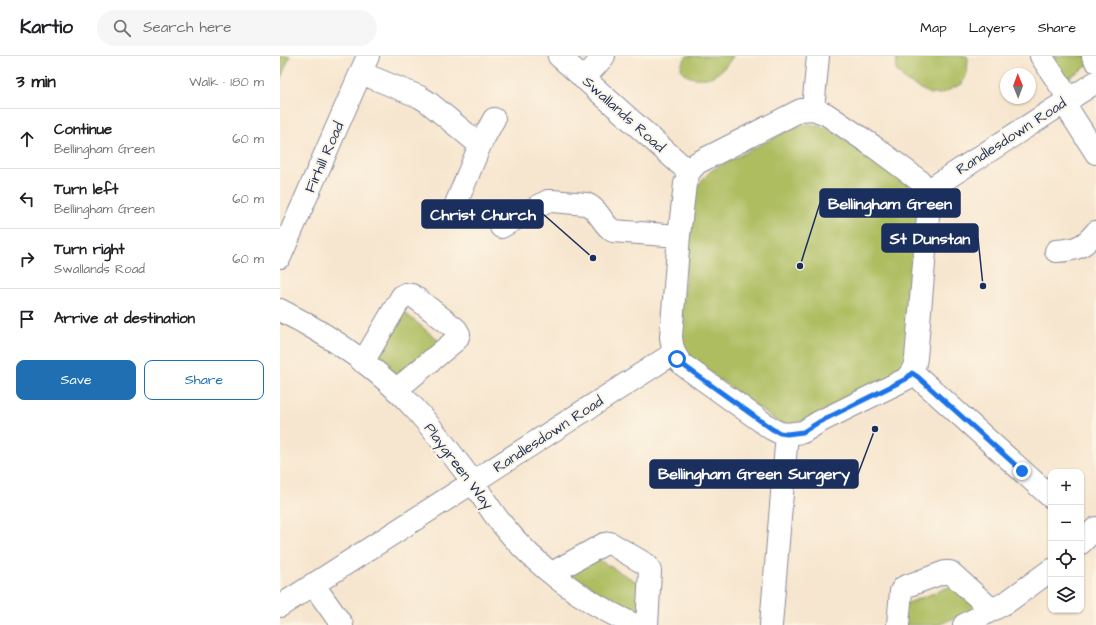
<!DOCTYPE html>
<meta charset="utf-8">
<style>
:root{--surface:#fff;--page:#f6f6f6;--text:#202124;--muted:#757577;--line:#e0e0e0;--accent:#1f6fb2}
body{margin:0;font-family:"Architects Daughter",sans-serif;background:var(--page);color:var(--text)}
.controls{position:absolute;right:12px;bottom:12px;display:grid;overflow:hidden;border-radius:8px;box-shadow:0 1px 3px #0004}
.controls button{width:36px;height:36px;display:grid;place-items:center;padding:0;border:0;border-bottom:1px solid var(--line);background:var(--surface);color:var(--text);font:20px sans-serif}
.compass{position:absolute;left:720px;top:12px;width:36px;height:36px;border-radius:50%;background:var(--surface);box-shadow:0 1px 3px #0004;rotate:359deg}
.stop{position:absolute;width:12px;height:12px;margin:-9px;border:3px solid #1a73e8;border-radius:50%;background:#fff}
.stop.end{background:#1a73e8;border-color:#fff;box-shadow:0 1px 4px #0008}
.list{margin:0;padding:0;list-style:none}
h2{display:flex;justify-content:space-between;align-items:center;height:52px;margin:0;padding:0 16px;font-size:17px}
h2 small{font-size:13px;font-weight:400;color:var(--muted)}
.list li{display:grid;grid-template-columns:26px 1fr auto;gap:12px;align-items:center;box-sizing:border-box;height:60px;padding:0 16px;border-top:1px solid var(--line)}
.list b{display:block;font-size:15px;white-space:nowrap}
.list p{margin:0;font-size:13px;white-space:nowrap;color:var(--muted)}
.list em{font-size:13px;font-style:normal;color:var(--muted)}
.actions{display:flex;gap:8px;padding:12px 16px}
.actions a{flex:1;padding:9px 0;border:1px solid var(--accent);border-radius:8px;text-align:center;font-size:14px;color:var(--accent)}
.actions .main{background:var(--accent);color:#fff}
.icon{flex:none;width:22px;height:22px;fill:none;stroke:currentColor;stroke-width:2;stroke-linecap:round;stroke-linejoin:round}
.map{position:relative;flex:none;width:816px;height:569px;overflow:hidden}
header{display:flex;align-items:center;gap:24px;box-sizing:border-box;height:56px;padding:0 20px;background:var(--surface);border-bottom:1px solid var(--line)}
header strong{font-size:19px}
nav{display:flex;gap:22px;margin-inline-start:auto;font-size:14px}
.search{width:280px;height:36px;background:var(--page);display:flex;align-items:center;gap:10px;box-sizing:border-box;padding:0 14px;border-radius:22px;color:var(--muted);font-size:15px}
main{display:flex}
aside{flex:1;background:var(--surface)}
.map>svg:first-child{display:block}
.green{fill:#adbd60;stroke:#64765f}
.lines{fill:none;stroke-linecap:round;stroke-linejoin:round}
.minor-casing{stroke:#898a96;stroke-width:24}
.minor{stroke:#fff;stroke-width:22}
.route{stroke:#1a73e8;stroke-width:5}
.labels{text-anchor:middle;stroke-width:4;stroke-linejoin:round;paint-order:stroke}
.street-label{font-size:15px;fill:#1b2f5e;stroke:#fcf5e5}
.leader{fill:none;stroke:#1b2f5e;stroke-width:1.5}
.callout-dot{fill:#1b2f5e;stroke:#fcf5e5;stroke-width:1.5}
.callout{fill:#1b2f5e;stroke:#1b2f5e;stroke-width:1.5}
.callout-label{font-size:16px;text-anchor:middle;font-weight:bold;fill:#fff}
</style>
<header>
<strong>Kartio</strong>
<div class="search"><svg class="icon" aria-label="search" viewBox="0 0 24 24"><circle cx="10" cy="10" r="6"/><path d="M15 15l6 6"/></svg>Search here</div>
<nav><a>Map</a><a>Layers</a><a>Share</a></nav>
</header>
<main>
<aside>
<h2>3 min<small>Walk · 180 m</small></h2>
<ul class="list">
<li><svg class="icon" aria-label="ahead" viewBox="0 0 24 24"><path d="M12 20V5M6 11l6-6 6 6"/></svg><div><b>Continue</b><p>Bellingham Green</p></div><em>60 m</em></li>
<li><svg class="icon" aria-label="left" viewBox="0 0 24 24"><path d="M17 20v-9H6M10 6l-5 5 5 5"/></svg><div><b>Turn left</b><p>Bellingham Green</p></div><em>60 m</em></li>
<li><svg class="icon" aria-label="right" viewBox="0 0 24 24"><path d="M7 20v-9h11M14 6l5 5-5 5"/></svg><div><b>Turn right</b><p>Swallands Road</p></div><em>60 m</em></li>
<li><svg class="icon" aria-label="arrive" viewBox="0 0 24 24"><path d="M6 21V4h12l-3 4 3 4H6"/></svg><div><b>Arrive at destination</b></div></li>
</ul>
<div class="actions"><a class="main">Save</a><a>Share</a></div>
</aside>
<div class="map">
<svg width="816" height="569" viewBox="0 0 816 569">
<rect width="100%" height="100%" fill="#fcf5e5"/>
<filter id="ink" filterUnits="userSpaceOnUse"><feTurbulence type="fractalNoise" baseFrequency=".025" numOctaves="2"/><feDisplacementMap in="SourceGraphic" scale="8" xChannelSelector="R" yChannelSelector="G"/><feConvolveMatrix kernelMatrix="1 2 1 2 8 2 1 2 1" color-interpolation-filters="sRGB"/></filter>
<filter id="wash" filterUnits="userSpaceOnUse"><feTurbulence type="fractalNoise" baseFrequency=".012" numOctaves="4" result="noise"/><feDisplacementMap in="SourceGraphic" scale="16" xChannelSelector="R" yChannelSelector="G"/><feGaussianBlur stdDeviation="0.9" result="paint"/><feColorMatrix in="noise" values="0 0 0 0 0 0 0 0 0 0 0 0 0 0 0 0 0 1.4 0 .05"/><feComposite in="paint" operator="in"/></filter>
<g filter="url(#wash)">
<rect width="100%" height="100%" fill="#f7e6cf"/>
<path class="green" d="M0,0h10l-10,24z
M407,0h46c-5,8 -11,15 -20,20 -8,4 -31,4 -32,-9 0,-4 4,-8 6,-11z
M617,0h70l1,3 -1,14 -5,11 -22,10h-10l-24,-13 -10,-11z
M774,0h34l4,7 -30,19 -14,-22z
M528,68l10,1 10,3 78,54 8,9 5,11 -13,160 -10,13 -100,49 -17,-1 -93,-68 -4,-9 -1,-27 13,-125c4,-10 10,-17 18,-24l85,-44z
M119,252l45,37 -45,37 -30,-24z
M312,500l52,30 -3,33 -42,-23 -33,-25z
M677,528l25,22 -44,19h-36l1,-20z"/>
</g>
<g filter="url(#ink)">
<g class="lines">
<g class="minor-casing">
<path id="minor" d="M279,0l130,116
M761,0l28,43
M813,0l3,5
M81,17l59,24 8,5 52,43
M304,23l20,-23
M784,47l32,50
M533,53l13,5 47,32 47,35 7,10 2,13 -13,154c-1,9 -4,14 -10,21l-87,43 -16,10 -16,2 -7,-1 -8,-4 -89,-64c-8,-8 -11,-16 -12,-28l8,-101 6,-52 4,-12 8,-9 43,-22 61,-31z
M533,53l5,-53
M647,135l169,-109
M176,148l24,-59 14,-26
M221,171l47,-26h4l34,3c13,5 16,20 27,27l66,5
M776,195c20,-1 28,-4 40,-19
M0,201l88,-201
M0,254c50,25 98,58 136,100 20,22 38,47 56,71 10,14 18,29 29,42 35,44 83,79 134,102
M83,306l39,-66 4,-2 6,1 44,34 3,5 -2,5 -61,51
M632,317l6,4 133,120
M801,487l15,-15
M272,517l52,-29 6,-1 37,22 3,6 -3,54
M33,528l29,41
M0,550l394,-253
M491,569l16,-191
M618,569l3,-34 3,-4 41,-15h5l42,38
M684,569l43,-23 44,-32"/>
</g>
<use href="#minor" class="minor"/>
</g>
</g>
<g class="lines" filter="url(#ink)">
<path class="route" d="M397,303l6,6 89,64 8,4 7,1 16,-2 16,-10 87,-43 6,-6 6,4 104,94"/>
</g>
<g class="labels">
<g class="street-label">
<text transform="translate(344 58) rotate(42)" y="5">Swallands Road</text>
<text transform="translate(731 80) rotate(-33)" y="5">Randlesdown Road</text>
<text transform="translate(44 101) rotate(-66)" y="5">Firhill Road</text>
<text transform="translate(268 378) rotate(-33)" y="5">Randlesdown Road</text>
<text transform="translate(179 410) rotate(53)" y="5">Playgreen Way</text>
</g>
</g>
<path class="leader" d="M520 210L540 147M313 202L263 158M703 230L698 182M595 373L578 418"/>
<g class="callout-dot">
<circle cx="520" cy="210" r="4"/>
<circle cx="313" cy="202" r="4"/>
<circle cx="703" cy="230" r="4"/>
<circle cx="595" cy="373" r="4"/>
</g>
<g class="callout">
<rect x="540" y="133" width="140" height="28" rx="4"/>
<rect x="142" y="144" width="121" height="28" rx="4"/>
<rect x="602" y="168" width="96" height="28" rx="4"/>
<rect x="370" y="404" width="208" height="28" rx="4"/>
</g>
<g class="callout-label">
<text x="610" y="153">Bellingham Green</text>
<text x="203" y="164">Christ Church</text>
<text x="650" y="188">St Dunstan</text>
<text x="474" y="423">Bellingham Green Surgery</text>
</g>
</svg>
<div class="controls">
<button>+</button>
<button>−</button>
<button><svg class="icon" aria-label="locate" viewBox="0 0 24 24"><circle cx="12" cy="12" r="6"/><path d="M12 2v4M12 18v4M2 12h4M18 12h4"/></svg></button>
<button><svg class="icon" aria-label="layers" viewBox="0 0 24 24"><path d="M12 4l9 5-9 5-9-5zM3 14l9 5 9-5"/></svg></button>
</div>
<svg class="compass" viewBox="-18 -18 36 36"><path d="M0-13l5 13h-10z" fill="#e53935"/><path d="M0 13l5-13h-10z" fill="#757577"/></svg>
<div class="stop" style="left:397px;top:303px"></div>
<div class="stop end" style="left:742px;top:415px"></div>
</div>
</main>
